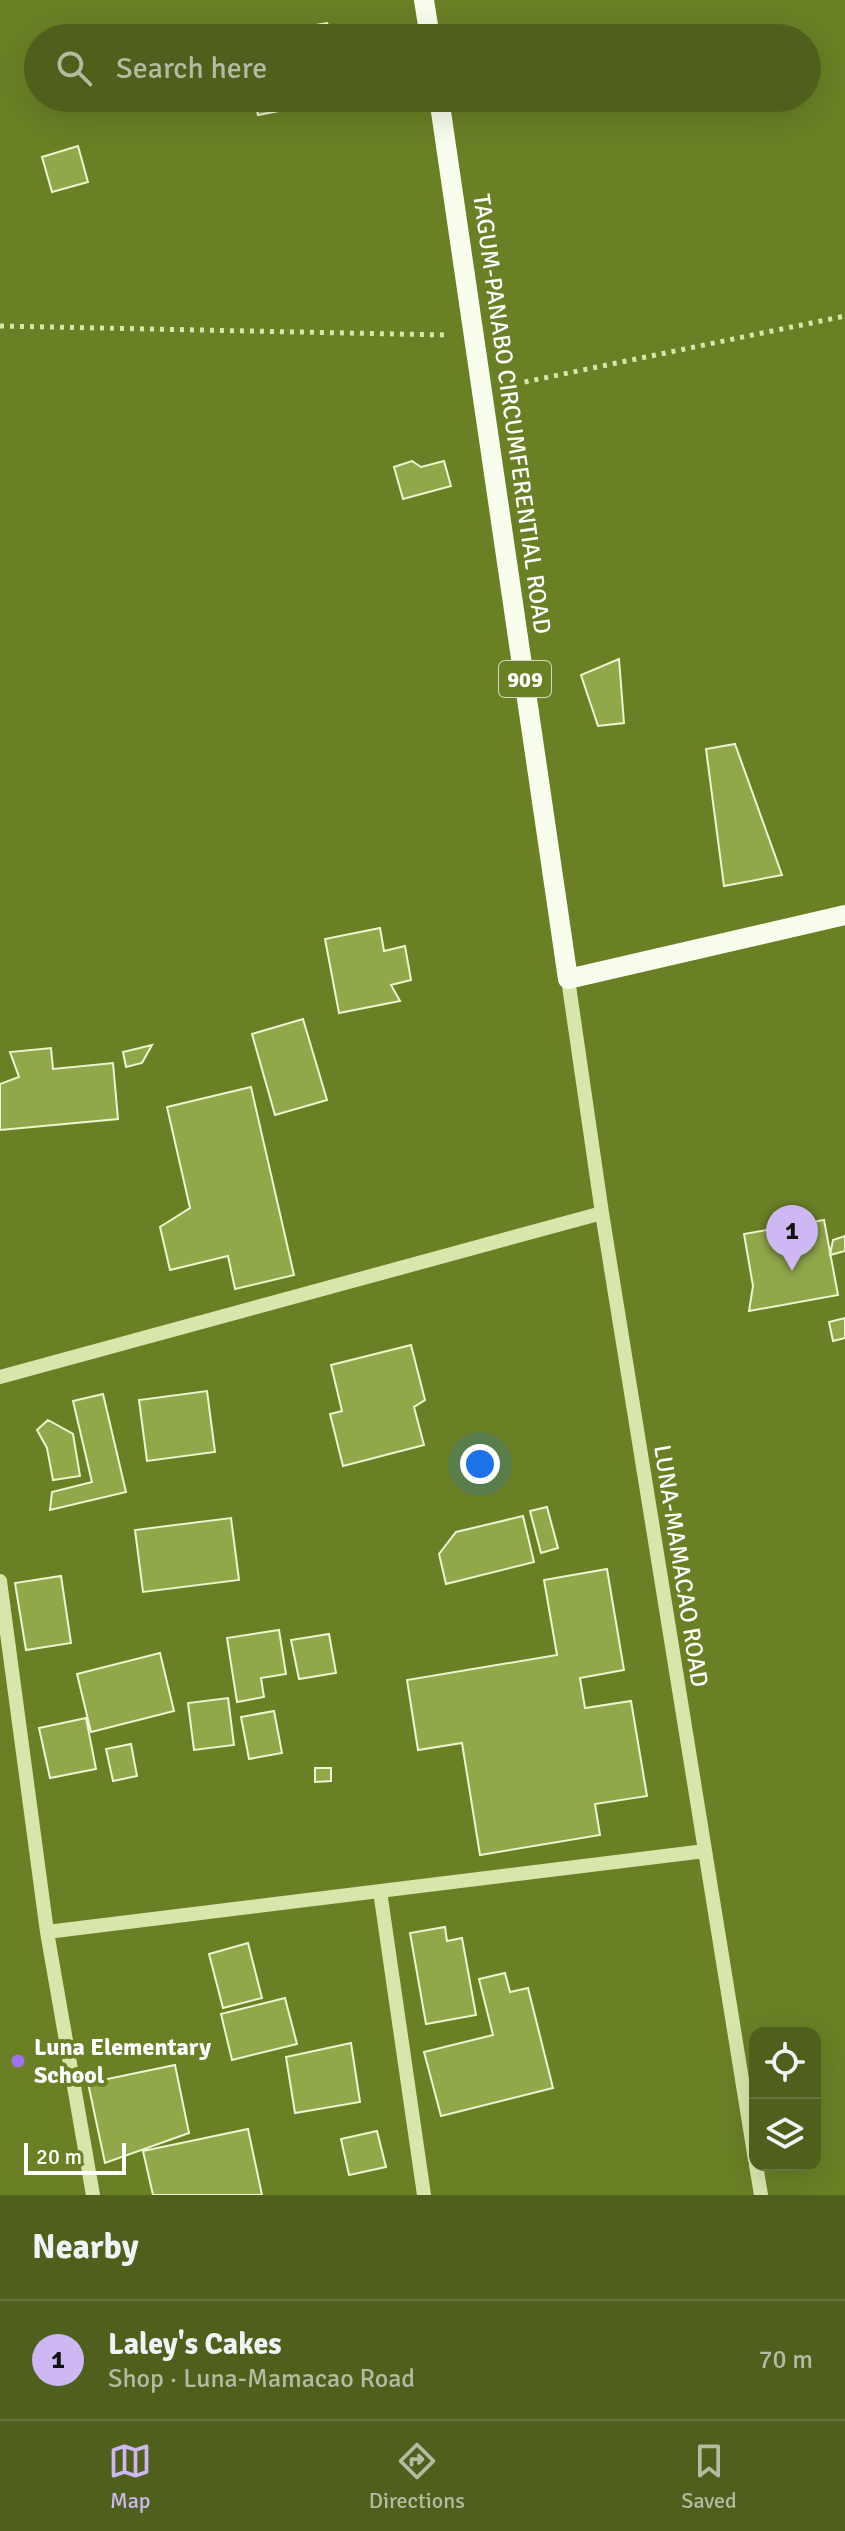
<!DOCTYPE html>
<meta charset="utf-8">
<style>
:root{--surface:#4f601c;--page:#596929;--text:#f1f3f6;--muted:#b3bba3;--line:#66753b;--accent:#ceb8f3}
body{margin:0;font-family:Signika,sans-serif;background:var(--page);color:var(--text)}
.controls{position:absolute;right:24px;bottom:24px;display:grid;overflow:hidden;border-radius:16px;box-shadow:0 8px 32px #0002}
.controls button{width:72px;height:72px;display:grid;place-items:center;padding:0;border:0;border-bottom:2px solid var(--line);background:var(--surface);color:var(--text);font:40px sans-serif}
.scale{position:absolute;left:24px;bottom:20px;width:102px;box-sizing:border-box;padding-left:8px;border:4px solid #fff;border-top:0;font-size:22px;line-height:28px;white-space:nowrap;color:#fff;-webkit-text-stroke:6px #698025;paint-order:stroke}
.you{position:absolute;left:480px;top:1464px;width:28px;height:28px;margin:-20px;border:6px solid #fff;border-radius:50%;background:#1a73e8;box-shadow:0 0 0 12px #1a73e833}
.badge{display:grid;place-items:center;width:52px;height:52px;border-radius:50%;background:var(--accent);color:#111;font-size:26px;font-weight:700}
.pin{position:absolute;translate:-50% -66px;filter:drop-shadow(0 2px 4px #0008)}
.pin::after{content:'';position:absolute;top:42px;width:28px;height:24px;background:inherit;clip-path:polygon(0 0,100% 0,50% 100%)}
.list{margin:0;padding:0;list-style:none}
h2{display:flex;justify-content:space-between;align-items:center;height:104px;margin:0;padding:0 32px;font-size:34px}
h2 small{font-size:26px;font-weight:400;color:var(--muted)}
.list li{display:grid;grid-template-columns:52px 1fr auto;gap:24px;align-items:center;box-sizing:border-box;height:120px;padding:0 32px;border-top:2px solid var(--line)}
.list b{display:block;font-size:30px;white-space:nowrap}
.list p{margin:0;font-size:26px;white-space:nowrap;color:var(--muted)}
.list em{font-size:26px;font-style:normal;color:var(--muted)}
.icon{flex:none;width:44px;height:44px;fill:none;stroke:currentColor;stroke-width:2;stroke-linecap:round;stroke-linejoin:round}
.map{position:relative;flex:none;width:845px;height:2195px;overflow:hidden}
.search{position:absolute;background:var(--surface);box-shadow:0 8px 32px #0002;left:24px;right:24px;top:24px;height:88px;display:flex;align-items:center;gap:20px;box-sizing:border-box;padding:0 28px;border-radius:44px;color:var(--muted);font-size:30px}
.sheet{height:224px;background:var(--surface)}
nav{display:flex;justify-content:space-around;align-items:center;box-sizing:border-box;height:112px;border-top:2px solid var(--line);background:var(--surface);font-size:22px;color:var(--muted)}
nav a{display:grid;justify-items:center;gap:4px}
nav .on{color:var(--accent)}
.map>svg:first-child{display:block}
.building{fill:#90a74a;stroke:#ecf5d0;stroke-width:2}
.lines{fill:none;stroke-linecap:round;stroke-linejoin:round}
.path{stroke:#d8e6ac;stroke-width:5;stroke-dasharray:4 6;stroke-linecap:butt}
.minor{stroke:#d8e6ac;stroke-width:14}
.major{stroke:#f8fdee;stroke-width:20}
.poi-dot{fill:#a471f0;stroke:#698025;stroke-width:3}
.labels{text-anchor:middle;stroke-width:8;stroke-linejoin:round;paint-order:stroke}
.shield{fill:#698025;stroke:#d2d9be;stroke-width:2}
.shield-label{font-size:22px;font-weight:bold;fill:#fff}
.street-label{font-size:24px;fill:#fff;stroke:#698025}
.poi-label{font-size:24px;font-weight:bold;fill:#fff;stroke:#698025;text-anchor:start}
</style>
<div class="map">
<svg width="845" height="2195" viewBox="0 0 845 2195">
<rect width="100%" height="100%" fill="#698025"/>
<path class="building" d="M327,23l7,15h-38l1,-10z
M254,98h91l-87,17z
M78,146l10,36 -36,10 -10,-35z
M412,461l9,6 23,-6 7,25 -48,13 -9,-32z
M619,659l5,64 -26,3 -17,-51z
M735,744l47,131 -58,11 -18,-137z
M380,928l4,23 21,-5 6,34 -20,5 9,16 -61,12 -14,-74z
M303,1019l24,81 -52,15 -23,-81z
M152,1045l-10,18 -16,4 -3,-15z
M51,1048l2,21 60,-6 5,56 -118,11v-46l19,-7 -9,-25z
M251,1087l43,188 -59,14 -7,-33 -58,14 -10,-43 30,-19 -23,-101z
M824,1220l14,75 -89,16 4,-25 -9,-52z
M845,1236v15l-15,4 3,-15z
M845,1318v20l-12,3 -4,-19z
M411,1345l14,55 -11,7 10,38 -81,21 -13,-52 12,-3 -11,-46z
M207,1391l8,61 -68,9 -8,-61z
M103,1394l23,98 -76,18 2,-18 40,-10 -19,-81z
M48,1420l25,14 7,42 -27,4 -6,-32 -10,-18z
M547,1507l11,41 -17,5 -11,-42z
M523,1516l11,46 -88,22 -7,-30 17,-22z
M231,1518l8,62 -96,12 -8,-62z
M607,1569l17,101 -44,8 5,30 46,-7 16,95 -52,8 5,31 -120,20 -18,-112 -44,7 -11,-70 150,-25 -13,-75z
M61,1576l10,67 -45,7 -11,-67z
M279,1630l7,44 -25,4 3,19 -27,5 -10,-64z
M329,1634l7,39 -37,6 -8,-39z
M160,1653l14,58 -83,21 -14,-58z
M228,1698l6,47 -40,5 -6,-47z
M274,1711l8,42 -33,6 -8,-42z
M86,1718l10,51 -46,9 -11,-50z
M131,1744l6,32 -24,5 -7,-32z
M315,1768h16v13l-16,1z
M445,1927l2,14 15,-3 14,77 -50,9 -16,-91z
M248,1943l14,55 -39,10 -14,-54z
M505,1973l5,19 18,-4 25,100 -112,28 -17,-64 69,-17 -14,-56z
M285,1998l12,46 -65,16 -11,-46z
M351,2043l9,59 -65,11 -9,-56z
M175,2065l14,68 -84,30 -17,-80z
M248,2129l14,66h-109l-10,-44z
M377,2131l9,36 -37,8 -8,-36z"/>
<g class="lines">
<path class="path" d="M0,326l447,9
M505,386l340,-70"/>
<path class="minor" d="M568,979l34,234 153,947
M0,1377l602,-164
M0,1581l47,351 46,263
M380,1891l44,304
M47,1932l658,-81
M756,2165l5,30"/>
<path class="major" d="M424,0l6,38
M439,98l129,881 277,-64"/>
</g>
<circle class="poi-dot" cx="18" cy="2061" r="8"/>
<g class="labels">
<rect class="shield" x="499" y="661" width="52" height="36" rx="6"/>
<g class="shield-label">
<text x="525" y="687">909</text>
</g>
<g class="street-label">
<text transform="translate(512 414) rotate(82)" y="8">TAGUM-PANABO CIRCUMFERENTIAL ROAD</text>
<text transform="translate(681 1566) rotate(81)" y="8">LUNA-MAMACAO ROAD</text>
</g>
<g class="poi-label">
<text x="34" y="2055">Luna Elementary<tspan x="34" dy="28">School</tspan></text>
</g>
</g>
</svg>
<div class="controls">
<button><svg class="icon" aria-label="locate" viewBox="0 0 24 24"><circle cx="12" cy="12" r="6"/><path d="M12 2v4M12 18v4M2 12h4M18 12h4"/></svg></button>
<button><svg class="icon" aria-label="layers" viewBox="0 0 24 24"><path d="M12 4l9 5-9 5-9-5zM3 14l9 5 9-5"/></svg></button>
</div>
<div class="scale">20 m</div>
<div class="you"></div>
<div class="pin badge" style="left:792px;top:1271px">1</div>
<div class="search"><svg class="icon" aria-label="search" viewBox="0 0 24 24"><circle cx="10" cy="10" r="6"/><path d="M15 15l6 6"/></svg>Search here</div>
</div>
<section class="sheet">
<h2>Nearby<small></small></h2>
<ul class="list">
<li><span class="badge">1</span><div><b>Laley's Cakes</b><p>Shop · Luna-Mamacao Road</p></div><em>70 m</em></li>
</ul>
</section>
<nav>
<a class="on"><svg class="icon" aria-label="map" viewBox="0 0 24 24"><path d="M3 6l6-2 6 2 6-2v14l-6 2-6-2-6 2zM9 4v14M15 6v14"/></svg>Map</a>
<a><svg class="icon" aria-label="directions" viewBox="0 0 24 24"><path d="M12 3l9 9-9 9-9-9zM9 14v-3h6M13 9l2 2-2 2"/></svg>Directions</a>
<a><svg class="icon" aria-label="saved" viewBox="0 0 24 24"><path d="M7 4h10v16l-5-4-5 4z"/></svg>Saved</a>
</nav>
